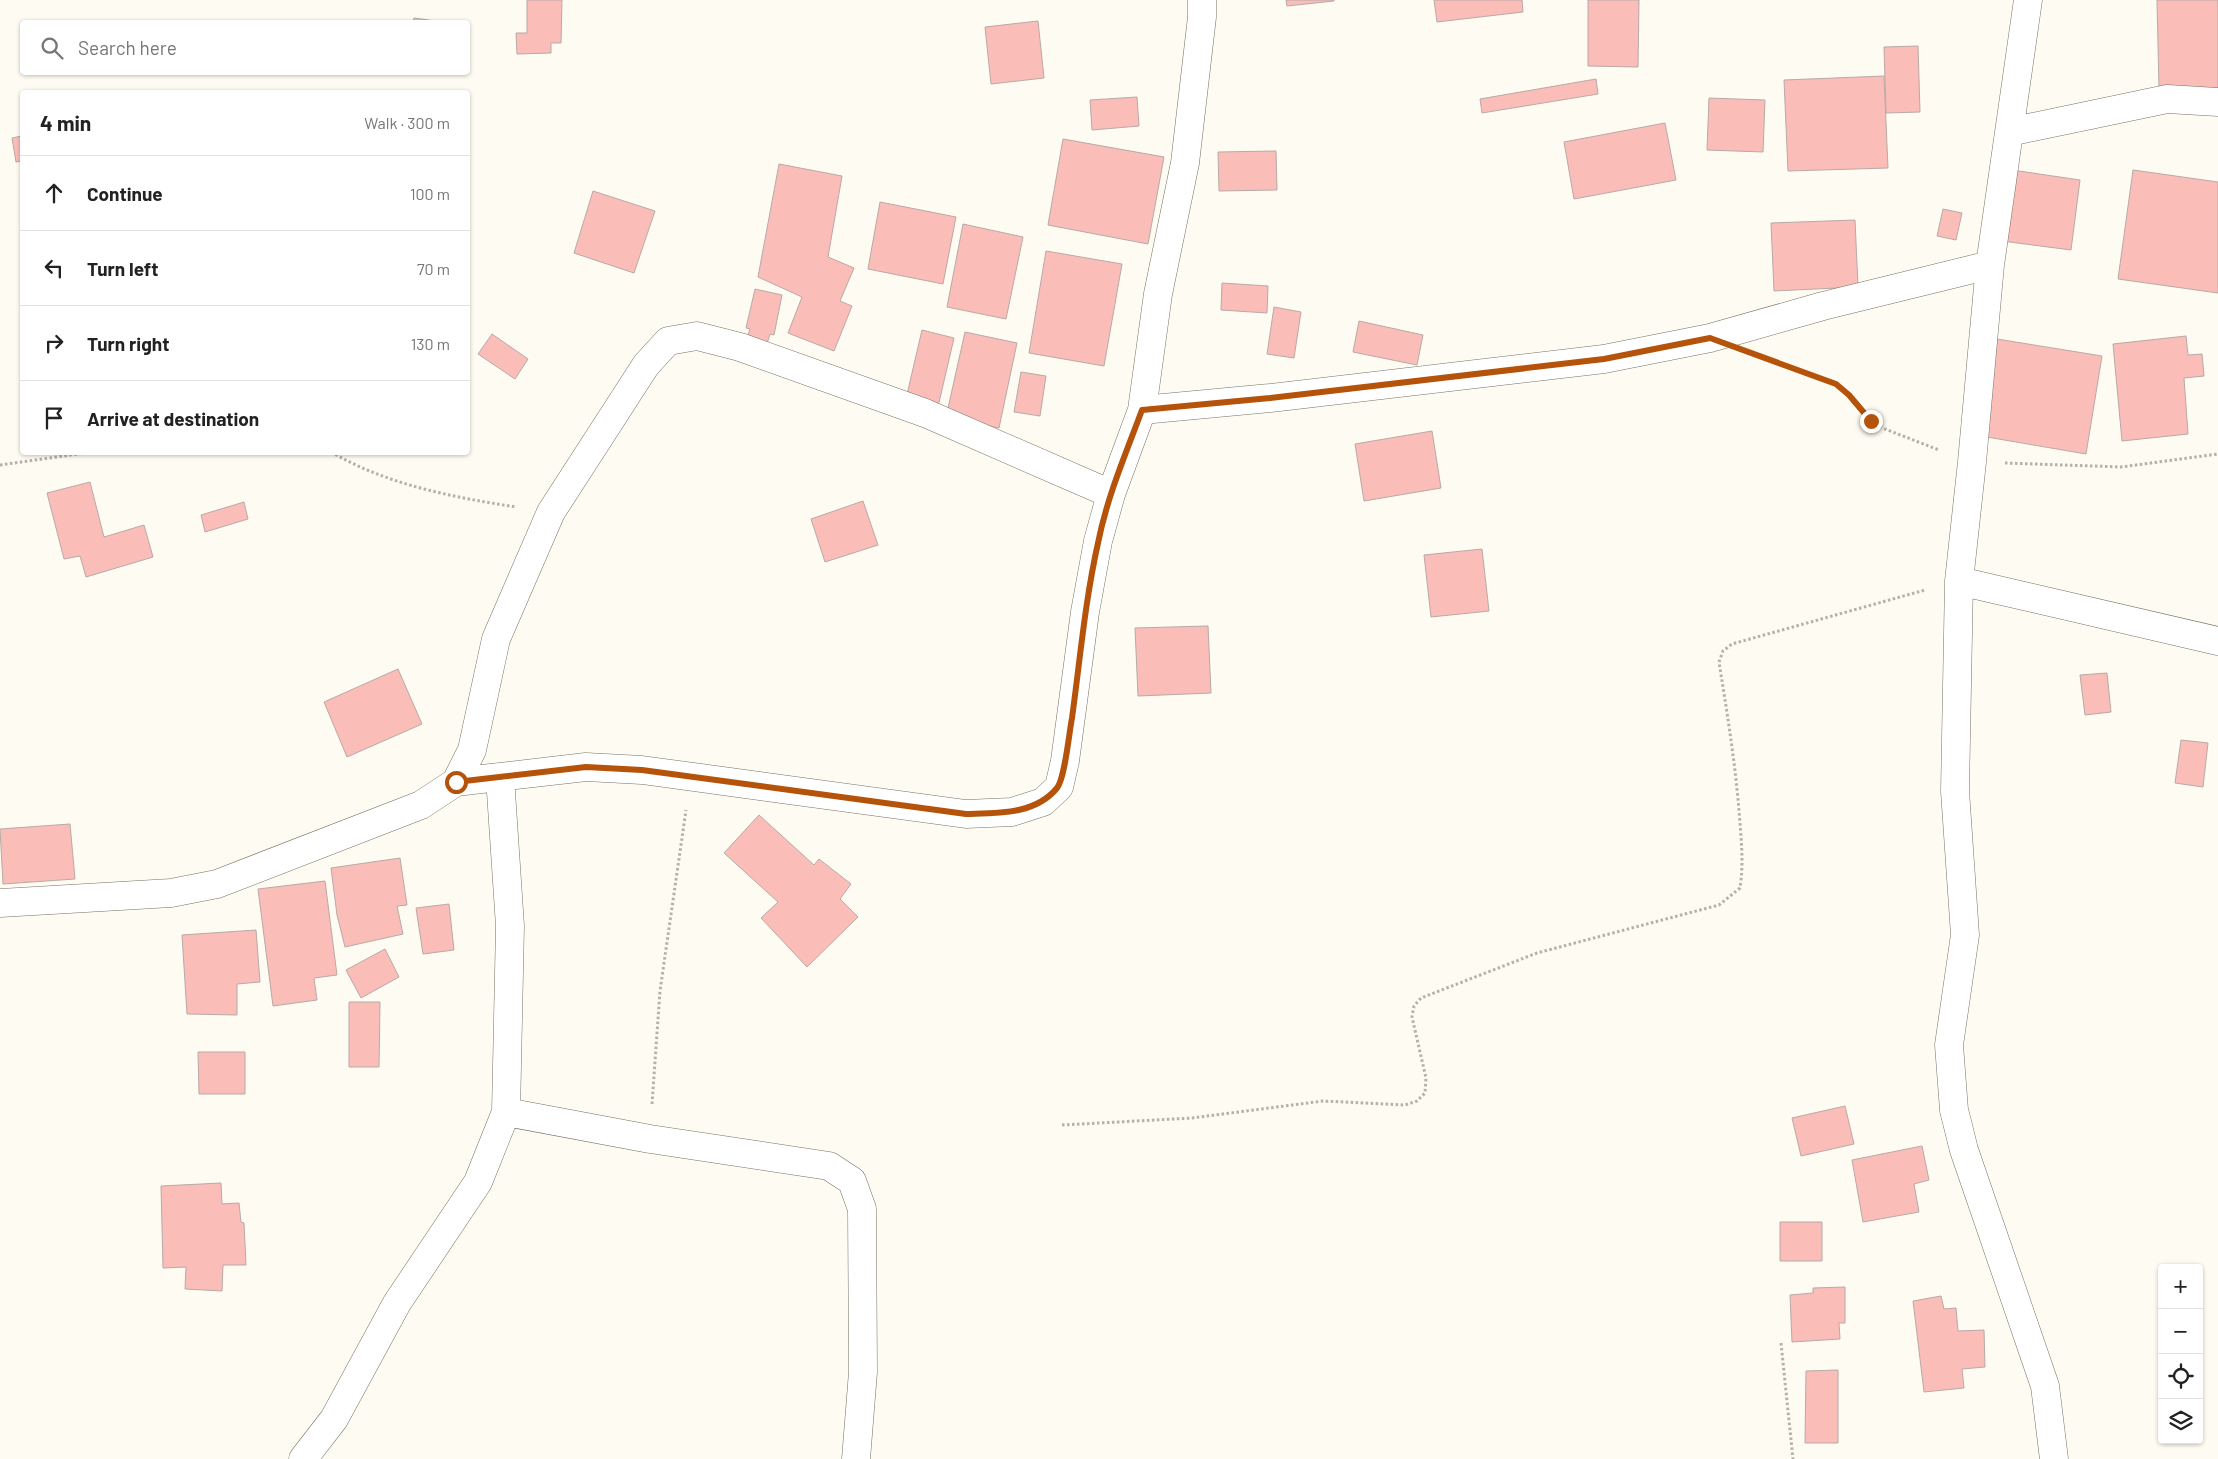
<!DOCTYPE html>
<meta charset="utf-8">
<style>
:root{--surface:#fff;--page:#f6f6f6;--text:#222;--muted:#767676;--line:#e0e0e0}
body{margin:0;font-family:Barlow,sans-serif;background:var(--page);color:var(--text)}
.controls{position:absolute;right:15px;bottom:15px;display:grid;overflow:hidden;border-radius:5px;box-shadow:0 1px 4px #0004}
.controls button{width:45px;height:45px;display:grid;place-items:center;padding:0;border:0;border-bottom:1px solid var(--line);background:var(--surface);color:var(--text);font:25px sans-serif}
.stop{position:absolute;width:15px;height:15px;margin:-11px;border:4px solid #b45309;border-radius:50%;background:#fff}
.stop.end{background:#b45309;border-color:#fff;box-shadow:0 1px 5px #0008}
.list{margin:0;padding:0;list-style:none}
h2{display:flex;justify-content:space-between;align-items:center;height:65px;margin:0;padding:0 20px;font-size:21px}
h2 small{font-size:16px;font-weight:400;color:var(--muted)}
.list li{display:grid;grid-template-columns:32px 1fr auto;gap:15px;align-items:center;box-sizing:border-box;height:75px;padding:0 20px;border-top:1px solid var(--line)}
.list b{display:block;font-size:19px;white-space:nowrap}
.list em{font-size:16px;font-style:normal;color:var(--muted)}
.icon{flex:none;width:28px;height:28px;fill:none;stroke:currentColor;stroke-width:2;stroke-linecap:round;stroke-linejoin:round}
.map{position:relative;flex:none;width:2218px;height:1459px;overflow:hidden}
.search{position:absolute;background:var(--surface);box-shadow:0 1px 4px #0004;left:20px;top:20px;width:450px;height:55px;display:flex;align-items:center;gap:12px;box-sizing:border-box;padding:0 18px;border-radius:5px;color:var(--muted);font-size:19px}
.panel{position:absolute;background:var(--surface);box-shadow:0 1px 4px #0004;left:20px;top:90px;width:450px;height:365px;border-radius:5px}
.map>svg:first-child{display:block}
.building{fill:#fabdb8;stroke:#b9a9a7}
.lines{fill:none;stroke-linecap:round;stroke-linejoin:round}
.minor-casing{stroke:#777266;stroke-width:29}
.path{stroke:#b3b1a9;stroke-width:3;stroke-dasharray:2.5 2.5;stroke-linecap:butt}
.minor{stroke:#fff;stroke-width:28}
.route{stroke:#b45309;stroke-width:6}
</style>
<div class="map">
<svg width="2218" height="1459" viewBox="0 0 2218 1459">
<rect width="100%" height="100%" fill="#fefbf2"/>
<path class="building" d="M527,0h35l-1,43h-10v10l-34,1 -1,-21h11z
M1286,0h48v1l-47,5z
M1434,0h88l1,12 -86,10z
M1588,0h51l-1,67 -50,-1z
M2157,0h61v88l-59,1z
M414,18l29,4h-30z
M1038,21l6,57 -53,6 -6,-57z
M1918,46l2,66 -34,1 -2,-66z
M1884,76l4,92 -100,3 -4,-91z
M1596,79l2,15 -116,19 -2,-14z
M1137,97l2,29 -47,4 -2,-30z
M1709,98l56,2 -2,52 -56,-2z
M1665,123l11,57 -102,19 -10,-57z
M22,136v25l-6,1 -4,-24z
M1063,139l101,18 -16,87 -100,-19z
M1276,151l1,39 -58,1 -1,-39z
M779,164l63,12 -14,81 26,11 -14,33 12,5 -18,45 -46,-18 14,-36 -44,-20z
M2012,170l68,10 -9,70 -69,-9z
M2133,170l85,12v111l-100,-14z
M593,191l62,20 -21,62 -60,-20z
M880,202l76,15 -13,67 -75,-15z
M1943,209l19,4 -6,27 -19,-4z
M1855,220l3,67 -84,4 -3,-68z
M963,224l60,13 -17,82 -59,-12z
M1046,251l76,13 -18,102 -75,-13z
M1222,283l46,3 -1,27 -46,-3z
M755,289l27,6 -8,40 -4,-1 -3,10 -20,-5 3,-10 -4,-1z
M1274,307l27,5 -7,46 -27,-4z
M1359,321l64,14 -6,30 -64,-13z
M922,330l32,8 -17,73 -32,-8z
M965,332l52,11 -18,85 -53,-11z
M492,334l36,25 -13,20 -37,-25z
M2186,336l2,19 14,-1 2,22 -20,2 4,56 -66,7 -9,-97z
M1997,339l105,17 -16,98 -105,-18z
M1021,372l25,4 -6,40 -26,-4z
M1432,431l9,57 -77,13 -9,-57z
M90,482l14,55 40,-12 9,32 -67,20 -6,-21 -16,3 -17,-66z
M863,501l15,44 -53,17 -14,-43z
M244,502l4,17 -43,13 -4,-17z
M1482,549l7,62 -58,6 -7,-62z
M1208,626l3,67 -73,3 -3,-68z
M398,669l24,55 -75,33 -23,-55z
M2107,673l4,39 -26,3 -5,-40z
M2181,740l27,3 -5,44 -28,-4z
M759,815l55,50 5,-6 32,25 -11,15 18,18 -51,50 -46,-49 17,-16 -54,-49z
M70,824l5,55 -72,5 -3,-55z
M400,858l7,47 -10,1 6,28 -58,13 -8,-32 -6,-47z
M325,881l12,94 -23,3 3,22 -44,6 -15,-117z
M449,904l5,46 -31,4 -7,-46z
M256,930l4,52 -23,2v31l-50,-1 -5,-79z
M385,949l14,28 -38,21 -15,-28z
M349,1002h31l-1,65h-30z
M198,1052h47v42h-46z
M1845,1106l9,38 -53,12 -9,-38z
M1922,1146l7,34 -15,4 5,28 -56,10 -11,-62z
M221,1183l1,21 17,-1 2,19 3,1 2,42h-23l-1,26 -37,-2 1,-22 -23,1 -2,-82z
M1780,1222h42v39h-42z
M1845,1287v36h-6l1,16 -48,3 -2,-47 23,-2v-5z
M1941,1296l3,13 12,-1 2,23 26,-1 1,37 -23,2 2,19 -40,4 -11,-91z
M1838,1370v73h-33l1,-72z"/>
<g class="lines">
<g class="minor-casing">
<path id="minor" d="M2028,0l-38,265 -18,197 -13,119 -4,210 10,144 -16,110 5,65 10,40 81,236 9,73
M2009,132l158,-33 51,3
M1142,410l128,-12 334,-39 106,-21 113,-32 167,-41
M1959,581l259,60
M456,782l130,-15 56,3 324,44 46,-2 31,-10 16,-15 6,-26 20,-149 13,-71 13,-47 31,-84 16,-116 27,-131 17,-146v-17
M0,903l171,-10 46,-9 204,-79 35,-23 16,-32 24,-111 55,-127 95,-147 22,-24 29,-5 43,11 185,66 186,81
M506,1112l144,27 179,27 23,15 10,28 1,163 -7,87
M303,1459l31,-40 63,-116 81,-121 28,-70 4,-186 -10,-149"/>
</g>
<path class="path" d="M1767,358l69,26 13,11 22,26 14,8 54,21
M331,452c57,33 121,45 185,55
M2005,463l116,4 97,-13
M0,465l92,-13
M652,1104l8,-113 26,-181
M1062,1125l130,-7 131,-17 82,4 12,-4 8,-8 1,-15 -14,-61 2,-11 7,-8 116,-45 182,-48 21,-17c4,-26 1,-51 -1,-77 -4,-50 -12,-99 -20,-149l4,-11 9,-7 193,-54
M1781,1343l12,116"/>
<use href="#minor" class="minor"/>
</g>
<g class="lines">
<path class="route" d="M456,782l130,-15 56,3 324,44c31,-1 69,1 91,-26 8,-10 12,-55 15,-70 8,-58 13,-117 26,-175 9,-46 28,-90 44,-133l128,-12 334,-39 106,-21 126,46 13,11 22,26"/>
</g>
</svg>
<div class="controls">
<button>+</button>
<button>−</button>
<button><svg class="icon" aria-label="locate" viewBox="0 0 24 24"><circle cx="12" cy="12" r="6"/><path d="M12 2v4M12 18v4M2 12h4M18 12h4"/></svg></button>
<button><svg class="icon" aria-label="layers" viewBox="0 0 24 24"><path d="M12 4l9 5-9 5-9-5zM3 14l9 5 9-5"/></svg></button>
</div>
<div class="stop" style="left:456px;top:782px"></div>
<div class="stop end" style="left:1871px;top:421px"></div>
<div class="search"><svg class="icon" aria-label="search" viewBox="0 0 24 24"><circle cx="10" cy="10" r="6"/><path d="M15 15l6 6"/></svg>Search here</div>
<section class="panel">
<h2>4 min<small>Walk · 300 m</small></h2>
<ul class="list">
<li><svg class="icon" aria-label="ahead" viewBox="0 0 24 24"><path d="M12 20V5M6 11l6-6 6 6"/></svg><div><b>Continue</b></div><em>100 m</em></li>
<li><svg class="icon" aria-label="left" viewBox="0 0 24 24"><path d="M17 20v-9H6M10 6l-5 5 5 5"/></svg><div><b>Turn left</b></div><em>70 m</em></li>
<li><svg class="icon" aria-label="right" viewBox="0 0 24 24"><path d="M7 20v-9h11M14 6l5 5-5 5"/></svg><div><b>Turn right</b></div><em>130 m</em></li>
<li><svg class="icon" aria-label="arrive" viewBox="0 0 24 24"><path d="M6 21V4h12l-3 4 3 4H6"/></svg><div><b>Arrive at destination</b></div></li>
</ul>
</section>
</div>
